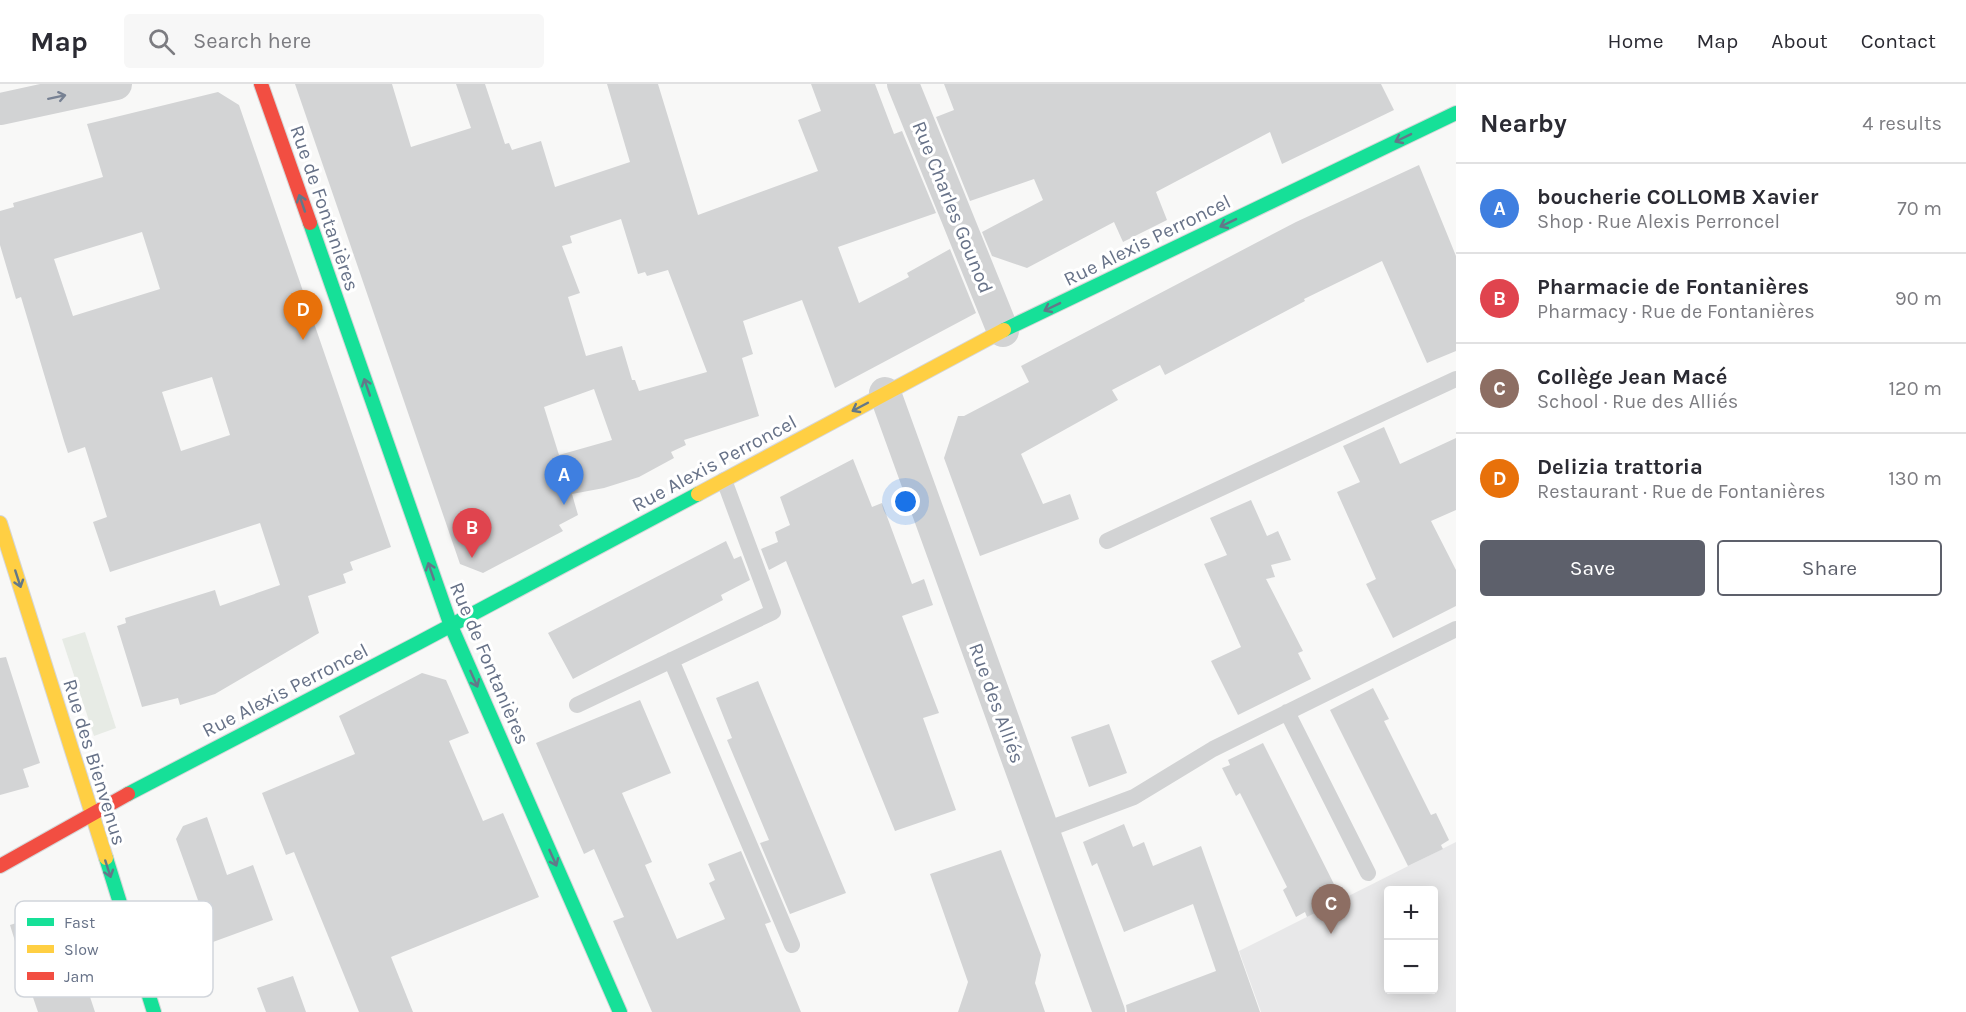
<!DOCTYPE html>
<meta charset="utf-8">
<style>
:root{--surface:#fff;--page:#f7f7f7;--text:#2b2b33;--muted:#7c7c81;--line:#e1e1e2;--accent:#5d606b}
body{margin:0;font-family:Karla,sans-serif;background:var(--page);color:var(--text)}
.controls{position:absolute;right:18px;bottom:18px;display:grid;overflow:hidden;border-radius:6px;box-shadow:0 3px 15px #0003}
.controls button{width:54px;height:54px;display:grid;place-items:center;padding:0;border:0;border-bottom:2px solid var(--line);background:var(--surface);color:var(--text);font:30px sans-serif}
.you{position:absolute;left:906px;top:418px;width:21px;height:21px;margin:-15px;border:4px solid #fff;border-radius:50%;background:#1a73e8;box-shadow:0 0 0 9px #1a73e833}
.badge{display:grid;place-items:center;width:39px;height:39px;border-radius:50%;background:var(--accent);color:#fff;font-size:20px;font-weight:700}
.pin{position:absolute;translate:-50% -50px;filter:drop-shadow(0 2px 3px #0008)}
.pin::after{content:'';position:absolute;top:32px;width:21px;height:18px;background:inherit;clip-path:polygon(0 0,100% 0,50% 100%)}
.list{margin:0;padding:0;list-style:none}
h2{display:flex;justify-content:space-between;align-items:center;height:78px;margin:0;padding:0 24px;font-size:26px}
h2 small{font-size:20px;font-weight:400;color:var(--muted)}
.list li{display:grid;grid-template-columns:39px 1fr auto;gap:18px;align-items:center;box-sizing:border-box;height:90px;padding:0 24px;border-top:2px solid var(--line)}
.list b{display:block;font-size:22px;white-space:nowrap}
.list p{margin:0;font-size:20px;white-space:nowrap;color:var(--muted)}
.list em{font-size:20px;font-style:normal;color:var(--muted)}
.actions{display:flex;gap:12px;padding:18px 24px}
.actions a{flex:1;padding:14px 0;border:2px solid var(--accent);border-radius:6px;text-align:center;font-size:21px;color:var(--accent)}
.actions .main{background:var(--accent);color:#fff}
.icon{flex:none;width:33px;height:33px;fill:none;stroke:currentColor;stroke-width:2;stroke-linecap:round;stroke-linejoin:round}
.map{position:relative;flex:none;width:1456px;height:928px;overflow:hidden}
header{display:flex;align-items:center;gap:36px;box-sizing:border-box;height:84px;padding:0 30px;background:var(--surface);border-bottom:2px solid var(--line)}
header strong{font-size:28px}
nav{display:flex;gap:33px;margin-inline-start:auto;font-size:21px}
.search{width:420px;height:54px;background:var(--page);display:flex;align-items:center;gap:15px;box-sizing:border-box;padding:0 21px;border-radius:6px;color:var(--muted);font-size:22px}
main{display:flex}
aside{flex:1;background:var(--surface)}
.map>svg:first-child{display:block}
.built{fill:#e8e8e9;fill-rule:evenodd}
.green{fill:#e7ebe5}
.building{fill:#d3d4d5;fill-rule:evenodd}
.lines{fill:none;stroke-linecap:round;stroke-linejoin:round}
.fast-casing{stroke:#d5d6d7;stroke-width:16}
.slow-casing{stroke:#d5d6d7;stroke-width:16}
.jam-casing{stroke:#d5d6d7;stroke-width:16}
.lane{stroke:#d2d3d4;stroke-width:16}
.street{stroke:#d2d3d4;stroke-width:32}
.fast{stroke:#16e098;stroke-width:14}
.slow{stroke:#ffcf43;stroke-width:14}
.jam{stroke:#f24e42;stroke-width:14}
.oneway{stroke:#778193}
.oneway2{stroke:#637889}
.labels{text-anchor:middle;stroke-width:6;stroke-linejoin:round;paint-order:stroke}
.street-label{font-size:20px;fill:#677288;stroke:#fff}
.key{fill:#fff;stroke:#d1d5db;stroke-width:1.5}
.key-label{font-size:16px;fill:#677288}
</style>
<header>
<strong>Map</strong>
<div class="search"><svg class="icon" aria-label="search" viewBox="0 0 24 24"><circle cx="10" cy="10" r="6"/><path d="M15 15l6 6"/></svg>Search here</div>
<nav><a>Home</a><a>Map</a><a>About</a><a>Contact</a></nav>
</header>
<main>
<div class="map">
<svg width="1456" height="928" viewBox="0 0 1456 928">
<rect width="100%" height="100%" fill="#f8f8f7"/>
<path class="built" d="M1456,758v170h-195l-22,-61zM1388,806h46v100h-46z"/>
<path class="green" d="M85,548l31,96 -22,8 -32,-97z"/>
<path class="building" d="M295,0h97l19,63 60,-19 -15,-44h29l20,60 4,-1 3,7 29,-9 14,46 75,-25 -23,-78h51l40,131 120,-44 -20,-51 23,-9 -10,-27h64l19,50 8,-3 34,82 -98,34 21,56 50,-26 -2,-4 43,-24 26,64 -141,75 -33,-88 -59,21 10,33 -11,4 17,58 -75,24 2,5 -15,7 3,6 -35,19 -35,11 -32,6 6,21 -19,10 4,6 -80,42 -23,-9zM621,135l17,55 7,-2 2,4 21,-6 39,102 -68,19 -4,-11h-3l-10,-34 -36,10 -18,-59 12,-4 -18,-47 10,-3 -2,-7zM594,305l18,51 -53,15 -15,-48z
M944,0h437l13,26 -112,54 -12,-32 -114,60 11,28 -44,22 -9,-20 -87,46 -35,-12 -10,-24 61,-32 -9,-21 -64,22 -34,-84 18,-7z
M218,8l21,13 152,442 -41,15 3,8 -10,4 3,9 -38,13 11,37 -104,61 -35,11 -2,-7 -36,9 -25,-81 9,-3 -1,-5 90,-28 5,16 60,-21 -20,-62 -150,49 -17,-50 14,-5 -22,-70 -17,6 -4,-12 -43,-144 -5,2 -16,-54v-34l14,-4 -1,-4 90,-26 -16,-53zM142,148l18,57 -87,27 -19,-57zM212,293l18,58 -49,16 -19,-59z
M1419,81l37,91v95l-29,12 -45,-102 -78,38 1,2 -140,74 -5,-10 -48,25 6,10 -97,54 22,50 27,-10 9,25 -99,37 -36,-98 14,-42h6l65,-34 -8,-16 275,-144z
M1384,343l16,37 56,-26v72l-25,11 25,49v36l-63,32 -27,-54 10,-5 -39,-87 23,-10 -17,-36z
M853,375l19,48 10,-4 30,81 12,-5 9,26 -31,11 37,97 -16,5 33,92 -61,21 -109,-270 -17,9 -8,-21 17,-7 -3,-10 15,-7 -10,-28z
M1251,416l16,36 11,-5 13,29 -20,5 4,12 -9,2 37,72 -5,2 13,26 -73,36 -27,-54 30,-14 -37,-83 23,-9 -17,-37z
M726,457l8,18 7,-3 9,24 -29,15 2,5 -150,79 -25,-46z
M6,573l34,106 -17,6 6,18 -29,8v-137z
M422,589l24,7 23,53 -20,8 34,80 20,-8 36,84 -148,60 22,55h-54l-65,-160 -8,3 -24,-62 93,-39 -16,-38z
M758,597l88,212 -56,21 -30,-71 9,-3 -42,-100 5,-2 -16,-40z
M1373,604l16,31 -5,2 47,94 5,-2 13,27 -8,5 2,4 -35,17 -78,-156z
M640,616l31,73 -49,20 30,69 -7,3 32,74 48,-20 -16,-36 6,-3 -7,-16 33,-13 30,71 -6,2 36,88h-149l-39,-91 11,-4 -30,-68 -10,5 -48,-111z
M1109,640l18,49 -38,14 -18,-50z
M1263,659l79,157 -35,17 -2,-5 -9,5 -13,-27 4,-3 -47,-94 -4,3 -14,-28 8,-3 -2,-5z
M207,733l20,58 26,-10 20,55 -60,22 -37,-103 7,-13z
M1124,740l9,23 11,-5 9,24 48,-20 59,166h-133l-1,-7 90,-34 -23,-67 -69,28 -27,-69 -5,3 -9,-24z
M1001,766l40,105 -6,28 10,29h-87l10,-30 -38,-108z
M61,825l34,103h-57l-11,-32 -17,-55z
M293,892l13,36h-40l-9,-24z"/>
<g class="lines">
<g class="fast-casing">
<path id="fast" d="M310,139l141,403 169,386
M1004,246l452,-217
M128,710l290,-151 280,-149
M106,774l48,154"/>
</g>
<g class="slow-casing">
<path id="slow" d="M698,410l306,-164
M0,439l106,335"/>
</g>
<g class="jam-casing">
<path id="jam" d="M261,0l49,139
M0,782l128,-72"/>
</g>
<path class="lane" d="M1107,457l349,-162
M671,576l121,285
M577,621l196,-93 -49,-132
M1287,628l81,161
M1043,747l91,-34 79,-48 243,-120"/>
<path class="street" d="M903,0l100,247
M0,25l116,-25
M885,309l224,619"/>
<use href="#fast" class="fast"/>
<use href="#slow" class="slow"/>
<use href="#jam" class="jam"/>
</g>
<defs><path id="oneway-shaft" d="M-6 0H5M1.5-3L5.5 0L1.5 3" fill="none" stroke-width="1.6" stroke-linecap="round" stroke-linejoin="round" transform="scale(1.5)"/></defs>
<use class="oneway" href="#oneway-shaft" transform="translate(57 13) rotate(-12)"/>
<g class="oneway2">
<use href="#oneway-shaft" transform="translate(1403 54) rotate(154)"/>
<use href="#oneway-shaft" transform="translate(302 119) rotate(-109)"/>
<use href="#oneway-shaft" transform="translate(1228 139) rotate(154)"/>
<use href="#oneway-shaft" transform="translate(1052 223) rotate(154)"/>
<use href="#oneway-shaft" transform="translate(367 303) rotate(-109)"/>
<use href="#oneway-shaft" transform="translate(860 323) rotate(152)"/>
<use href="#oneway-shaft" transform="translate(431 487) rotate(-109)"/>
<use href="#oneway-shaft" transform="translate(18 495) rotate(72)"/>
<use href="#oneway-shaft" transform="translate(474 595) rotate(66)"/>
<use href="#oneway-shaft" transform="translate(553 774) rotate(66)"/>
<use href="#oneway-shaft" transform="translate(108 785) rotate(72)"/>
</g>
<g class="labels">
<g class="street-label">
<text transform="translate(953 123) rotate(68)" y="7">Rue Charles Gounod</text>
<text transform="translate(325 124) rotate(71)" y="7">Rue de Fontanières</text>
<text transform="translate(1147 156) rotate(-26)" y="7">Rue Alexis Perroncel</text>
<text transform="translate(714 379) rotate(-28)" y="7">Rue Alexis Perroncel</text>
<text transform="translate(490 579) rotate(67)" y="7">Rue de Fontanières</text>
<text transform="translate(285 606) rotate(-27)" y="7">Rue Alexis Perroncel</text>
<text transform="translate(997 619) rotate(70)" y="7">Rue des Alliés</text>
<text transform="translate(95 678) rotate(73)" y="7">Rue des Bienvenus</text>
</g>
</g>
<rect x="15" y="817" width="198" height="96" rx="9" class="key"/>
<rect x="27" y="834" width="27" height="8" fill="#16e098"/>
<rect x="27" y="861" width="27" height="8" fill="#ffcf43"/>
<rect x="27" y="888" width="27" height="8" fill="#f24e42"/>
<g class="key-label">
<text x="64" y="844">Fast</text>
<text x="64" y="871">Slow</text>
<text x="64" y="898">Jam</text>
</g>
</svg>
<div class="controls">
<button>+</button>
<button>−</button>
</div>
<div class="you"></div>
<div class="pin badge" style="left:564px;top:421px;background:#3f7fe0">A</div>
<div class="pin badge" style="left:472px;top:474px;background:#e0444e">B</div>
<div class="pin badge" style="left:1331px;top:850px;background:#8d6e63">C</div>
<div class="pin badge" style="left:303px;top:256px;background:#e8710a">D</div>
</div>
<aside>
<h2>Nearby<small>4 results</small></h2>
<ul class="list">
<li><span class="badge" style="background:#3f7fe0">A</span><div><b>boucherie COLLOMB Xavier</b><p>Shop · Rue Alexis Perroncel</p></div><em>70 m</em></li>
<li><span class="badge" style="background:#e0444e">B</span><div><b>Pharmacie de Fontanières</b><p>Pharmacy · Rue de Fontanières</p></div><em>90 m</em></li>
<li><span class="badge" style="background:#8d6e63">C</span><div><b>Collège Jean Macé</b><p>School · Rue des Alliés</p></div><em>120 m</em></li>
<li><span class="badge" style="background:#e8710a">D</span><div><b>Delizia trattoria</b><p>Restaurant · Rue de Fontanières</p></div><em>130 m</em></li>
</ul>
<div class="actions"><a class="main">Save</a><a>Share</a></div>
</aside>
</main>
